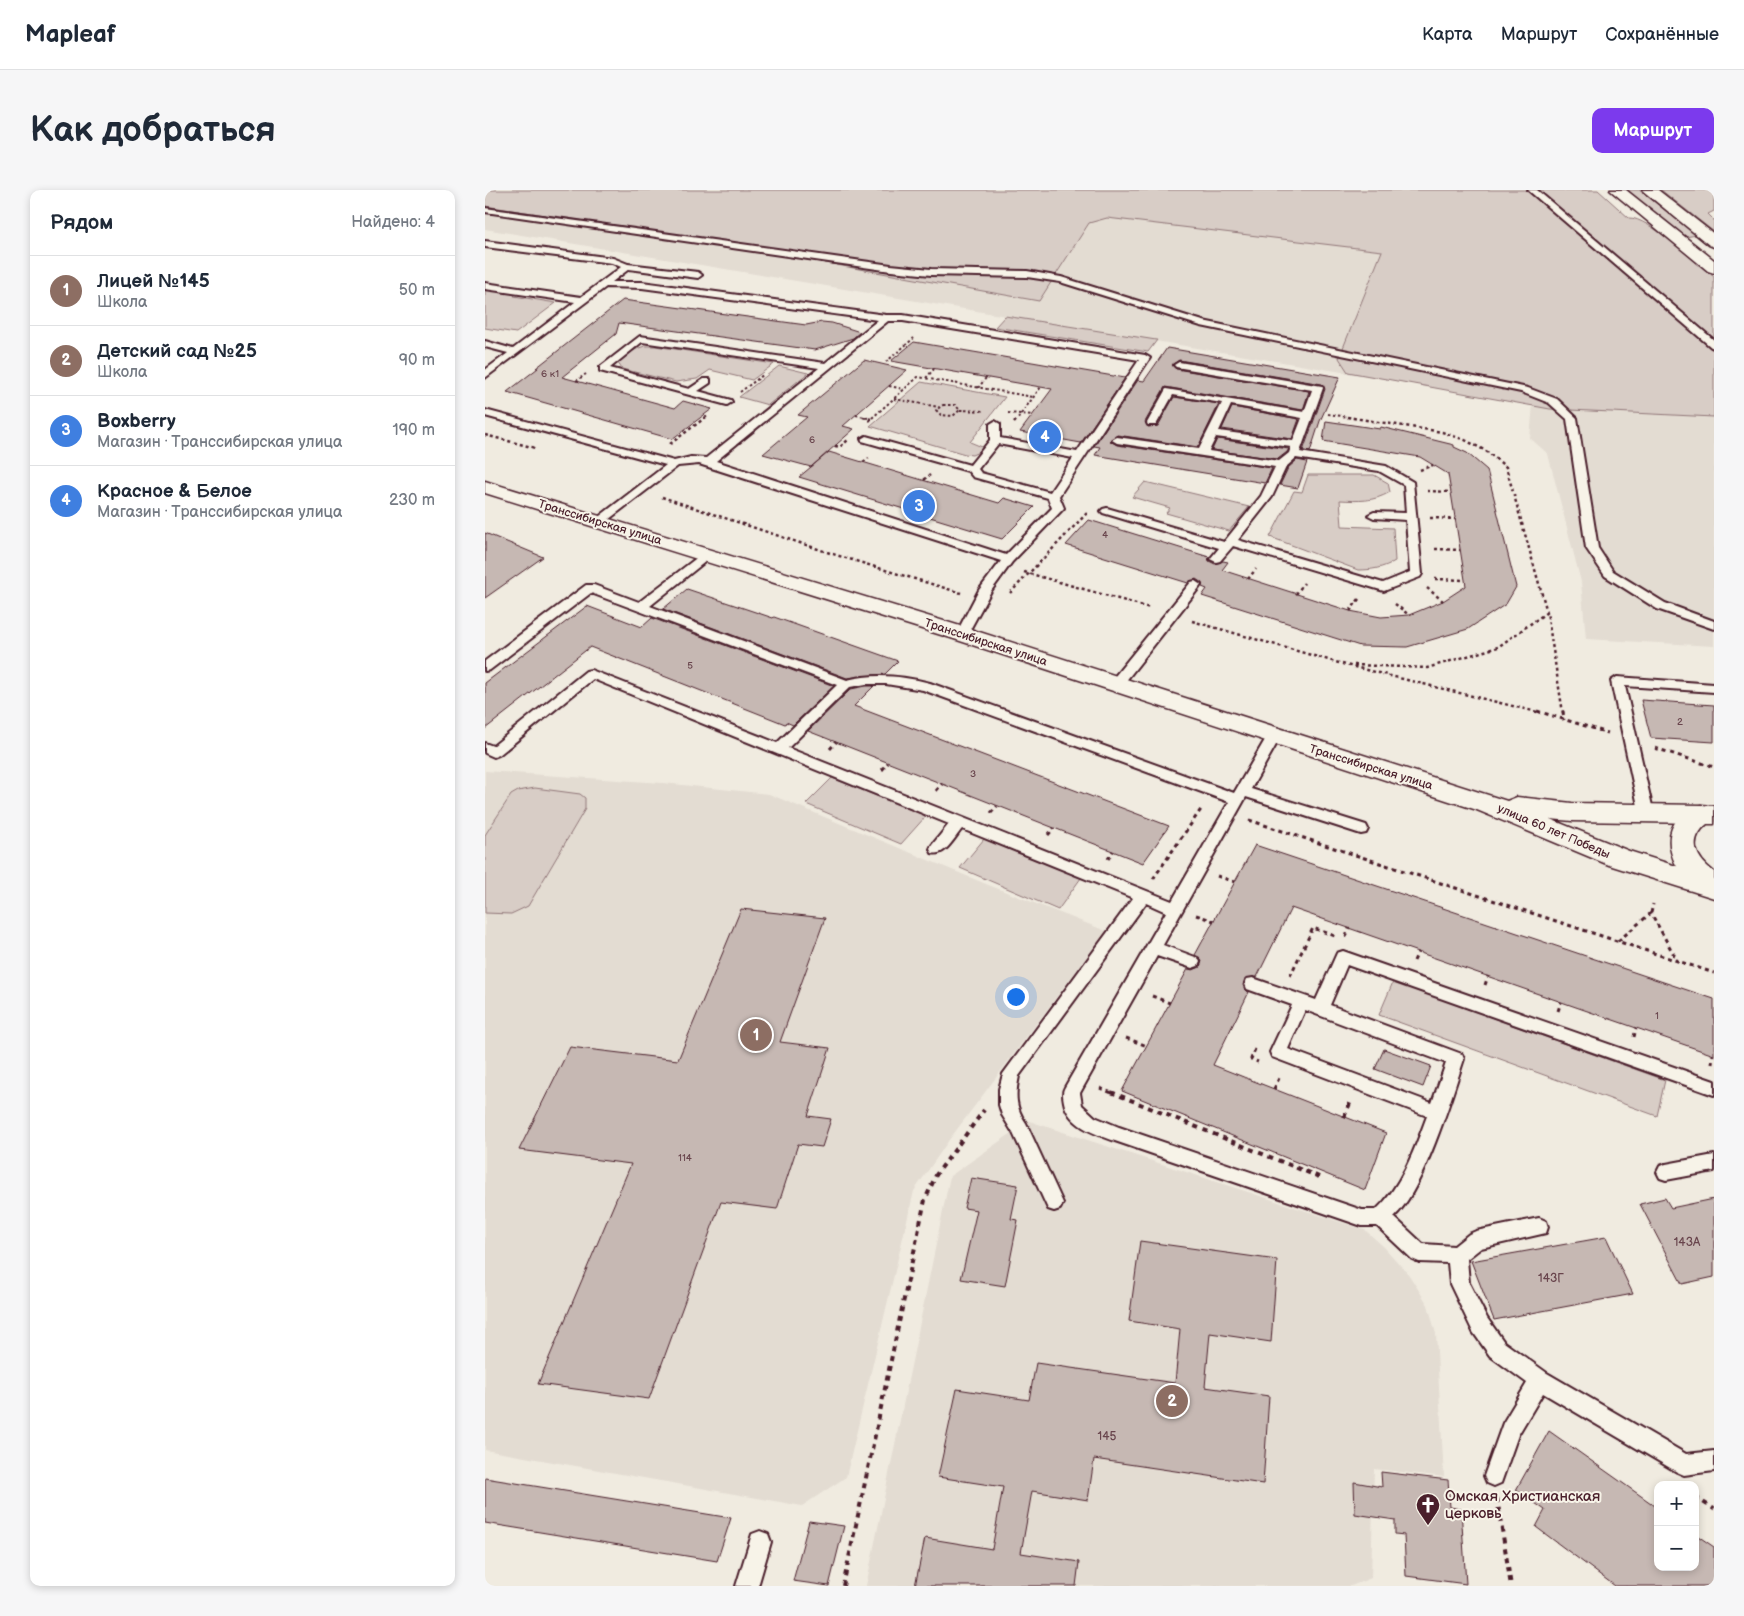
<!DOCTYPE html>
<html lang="ru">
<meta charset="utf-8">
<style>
:root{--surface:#fff;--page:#f6f6f7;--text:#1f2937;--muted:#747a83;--line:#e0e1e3;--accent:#7c3aed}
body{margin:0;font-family:"Balsamiq Sans",sans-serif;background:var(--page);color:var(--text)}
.controls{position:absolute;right:15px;bottom:15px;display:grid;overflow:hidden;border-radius:10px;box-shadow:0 2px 8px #0003}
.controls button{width:45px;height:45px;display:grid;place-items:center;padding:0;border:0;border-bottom:1px solid var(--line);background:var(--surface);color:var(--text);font:25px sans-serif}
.you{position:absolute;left:530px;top:806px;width:18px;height:18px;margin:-12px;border:4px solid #fff;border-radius:50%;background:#1a73e8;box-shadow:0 0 0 8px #1a73e833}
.badge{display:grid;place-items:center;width:32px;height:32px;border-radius:50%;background:var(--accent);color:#fff;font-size:16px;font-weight:700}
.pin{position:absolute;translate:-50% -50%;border:2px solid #fff;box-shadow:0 1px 5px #0006}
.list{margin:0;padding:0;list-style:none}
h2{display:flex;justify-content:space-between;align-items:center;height:65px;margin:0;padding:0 20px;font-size:21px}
h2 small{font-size:16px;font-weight:400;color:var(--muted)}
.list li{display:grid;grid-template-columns:32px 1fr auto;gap:15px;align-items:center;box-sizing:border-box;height:70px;padding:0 20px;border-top:1px solid var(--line)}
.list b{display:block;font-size:19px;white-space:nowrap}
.list p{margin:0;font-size:16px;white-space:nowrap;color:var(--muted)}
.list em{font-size:16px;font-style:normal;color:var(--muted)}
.map{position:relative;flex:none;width:1229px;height:1396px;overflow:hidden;border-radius:10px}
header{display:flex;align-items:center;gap:30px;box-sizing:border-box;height:70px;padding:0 25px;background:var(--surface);border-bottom:1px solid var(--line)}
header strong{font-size:24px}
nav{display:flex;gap:28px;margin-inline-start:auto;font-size:18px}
.intro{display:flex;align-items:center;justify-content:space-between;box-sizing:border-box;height:120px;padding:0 30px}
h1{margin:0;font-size:35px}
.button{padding:12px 22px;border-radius:10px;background:var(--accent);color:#fff;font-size:18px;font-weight:700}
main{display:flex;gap:30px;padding:0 30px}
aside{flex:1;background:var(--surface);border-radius:10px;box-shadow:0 2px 8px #0003}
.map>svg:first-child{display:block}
.built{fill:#e3dcd2}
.green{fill:#d8cdc6;stroke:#917678}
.building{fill:#c6b8b3;stroke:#4a1f2b}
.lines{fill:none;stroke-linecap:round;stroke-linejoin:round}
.service-casing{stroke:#4a1f2b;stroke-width:4}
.secondary-casing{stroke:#4a1f2b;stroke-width:3}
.primary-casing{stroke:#4a1f2b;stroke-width:3}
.path-far3{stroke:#4a1f2b;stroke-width:2;stroke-dasharray:2.5 2.5;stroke-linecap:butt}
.path-far2{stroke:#4a1f2b;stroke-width:2.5;stroke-dasharray:3 3;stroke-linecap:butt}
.path-far1{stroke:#4a1f2b;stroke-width:3;stroke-dasharray:4 4;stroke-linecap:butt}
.path{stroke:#4a1f2b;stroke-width:4;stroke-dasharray:5 5;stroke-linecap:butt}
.service{fill:#f7f3e8;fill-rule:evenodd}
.secondary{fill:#f7f3e8;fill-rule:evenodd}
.primary{fill:#f7f3e8;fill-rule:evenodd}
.labels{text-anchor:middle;stroke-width:4;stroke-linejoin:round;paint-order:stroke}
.number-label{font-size:10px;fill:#69454d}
.street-label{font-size:12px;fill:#4a1f2b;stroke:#f7f3e8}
.near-number-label{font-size:12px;fill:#69454d}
.near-poi-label{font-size:15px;fill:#4a1f2b;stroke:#f7f3e8;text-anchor:start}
</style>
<header>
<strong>Mapleaf</strong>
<nav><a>Карта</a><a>Маршрут</a><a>Сохранённые</a></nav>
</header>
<div class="intro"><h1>Как добраться</h1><a class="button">Маршрут</a></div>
<main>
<aside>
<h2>Рядом<small>Найдено: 4</small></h2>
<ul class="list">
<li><span class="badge" style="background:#8d6e63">1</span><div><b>Лицей №145</b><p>Школа</p></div><em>50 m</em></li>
<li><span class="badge" style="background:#8d6e63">2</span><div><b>Детский сад №25</b><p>Школа</p></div><em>90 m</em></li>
<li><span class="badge" style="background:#3f7fe0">3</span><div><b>Boxberry</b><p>Магазин · Транссибирская улица</p></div><em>190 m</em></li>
<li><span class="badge" style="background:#3f7fe0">4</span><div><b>Красное &amp; Белое</b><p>Магазин · Транссибирская улица</p></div><em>230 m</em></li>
</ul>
</aside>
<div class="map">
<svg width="1229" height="1396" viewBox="0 0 1229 1396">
<rect width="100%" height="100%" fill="#f0ebe0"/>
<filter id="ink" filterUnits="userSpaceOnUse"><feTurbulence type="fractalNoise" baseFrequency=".02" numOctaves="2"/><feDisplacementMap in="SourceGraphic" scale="10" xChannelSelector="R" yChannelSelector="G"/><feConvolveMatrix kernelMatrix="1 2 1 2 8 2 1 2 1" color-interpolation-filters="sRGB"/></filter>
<g filter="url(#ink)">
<path class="built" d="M0,0h1086l143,117v339l-128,-7 -5,-57 -33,-128 -18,-16 3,-34 -1048,-175z
M0,581l178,12 106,11 217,90 120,47 -157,209 -35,51 -68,286 -44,29 -317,-56z
M544,931l336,109 19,17 25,28 19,30 8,29 8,143 -70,-8 -3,109 -20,8h-485l84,-410z"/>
<path class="green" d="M0,0h1113l31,28c19,-1 68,45 85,59v140l-164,-8 -202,-37 -9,-14 43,-107 -275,-33 -18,5 -50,78 -427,-76 -127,-19z
M1141,0h13l58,45 -12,2z
M1176,0h53v21l-6,3 6,6v12z
M0,99l31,5 -2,2 42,7 -40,30 -31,-5z
M520,126l151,24h1l-9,12 -153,-25z
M160,156h10l119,18 -22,16 -42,-10 -13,9 -21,3 -54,-13 -4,-6c8,-8 16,-14 27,-17z
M294,176l29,7 -40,32 -29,-8z
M436,192l84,15 -35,45 12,5 -1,4 -9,4 -7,-1 -95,-28z
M823,285h66l14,8 2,9c-17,10 -31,9 -50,8l2,26 51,2 2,33c-12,7 -23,9 -37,9l-88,-33 24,-46 8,1z
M660,292l104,25 -20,24 -63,-18 4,-5 -38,-11z
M347,588l94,38 -25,28 -95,-40z
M50,598l45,6 5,4v11l-57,97 -17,8 -26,-1v-78l26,-40 7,-4z
M499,649l97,39 -23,32 -98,-42z
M908,792l272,98 -8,36 -278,-101z"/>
<path class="building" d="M138,110l183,25 16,-3 10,1 28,9 -7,6 -38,12 -196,-27 -3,11 -54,43 113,31 8,-7 29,8 -40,30 -165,-47 31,-24h-2z
M429,152l89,15 122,21 -44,65 -61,-11 32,-43 -161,-28z
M682,158l173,29 -20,44 -10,31 -7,-1 22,-62 -3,-5 -143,-24 -7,5 4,4 133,22 -6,19 -138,-23 -20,35 3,5 10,-1 16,-29 45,7 -21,43 -81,-12 -7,6 7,4 155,23 -7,15 -170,-28 5,-8 -6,-1 44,-66 6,1z
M379,170l43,10 -64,56 11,3 -43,38 -48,-13 44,-37 -9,-2z
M747,217l67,12 -7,20 -70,-10z
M841,231l54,8 1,-2 73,18v2l13,6 20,17 29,117 -10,17 -38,25 -61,18 -47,-1 -158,-50 5,-7 -5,-2v-4l-6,-4 -8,4 -122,-38 23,-25 120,37v4l6,3 8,-3 5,1 -6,8 128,41 31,6 28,-2 34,-14 23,-15 -18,-112 -28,-17 -97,-16z
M732,249l72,10 -2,3 -9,7 -66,-9z
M344,262l170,51 5,-5 30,9 -32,32 -203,-62z
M812,270l10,2 -9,26 -18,-3 8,-17z
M0,343l58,24 -58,41z
M202,399l86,29 1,-1 124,44 -13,13 -38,4 -184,-69z
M102,416l55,21 10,-9 182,68 -41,39 -7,-3 -1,2 -195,-77 -105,82v-46z
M381,496h8l-20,20 315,120 -26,37 -335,-132 43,-42z
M1156,510l73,5v37l-63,-4z
M770,655l459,154v56l-423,-147 -34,69 -12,1 -2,7 2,5 4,2 -36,73 173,68 -21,57 -243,-99 66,-122 5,1 7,-3 2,-6 -7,-6z
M256,719l84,9 -45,124 50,6 -22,68 23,3 -9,28 -24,-3 -21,65 -56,-7 -72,197 -111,-15 93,-220 -112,-14 51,-103 108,13z
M899,859l47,17 -8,21 -48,-18z
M486,988l47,7 -7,34 7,1 -13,66 -44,-7 16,-69 -13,-2z
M1180,1008l6,10 43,-9v78l-32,7 -42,-80z
M1121,1047l27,57 -139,26 -23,-59z
M655,1051l137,19 -6,82 -61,-9 -5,54 64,9 -6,88 -169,-25 -6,41 -56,-9 -11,62 58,9 -3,24h-161l10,-48 67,11 11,-62 -65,-10 19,-88 72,11 7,-37 139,20 5,-54 -51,-8z
M1064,1241l109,77v59h37v-33l19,13v39h-99l-79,-59 9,-17 -29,-20z
M896,1282l67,8 2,27 11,2 5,75 -60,-8 -2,-41 -9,-1v-14l-40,-6 -1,-32 28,5z
M0,1288l246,40 -14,43 -232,-38z
M324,1331l35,5 -15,60 -36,-5z"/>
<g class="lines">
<g class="service-casing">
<path id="service" d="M1043,0h9l177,150v8l-3,-1z
M0,18l406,57 40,4 96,2 34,6 142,44 325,67 29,11 20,19 21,130 15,23 52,32 49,18v8l-57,-20 -52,-33 -19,-28 -19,-129 -18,-16 -28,-11 -320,-66 -141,-44 -33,-5 -96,-2 -40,-4 -406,-59z
M0,51l128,17 15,6 70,8 4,3 -4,3 -69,-9 -17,13h30l244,33h17l242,40 5,3 -91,138 5,12 -52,54 -21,29 -25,46 -4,1 -6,-4 23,-44 22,-29 -302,-97 -21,2 -74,57h-8l-2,-2 2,-2 70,-54 -181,-49v-6l189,51 17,-4 15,1 113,-90 -177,-26 -32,26 79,21 15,-10h6v4l-12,8 33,9 1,2 -5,3 -127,-34v-4l40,-31 185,27 53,-43 -236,-32 -36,-1 -121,91v-8l23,-17 -23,-6v-6l28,8 62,-47 -90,-13v-6l96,14 40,-30 -9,-4 -127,-16zM403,131h15l236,39 -62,92 -77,-14v-14l-5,-3 -5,3v16l-20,25 -104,-29 -5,3 1,2 106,30 5,6 75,21 4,10 -46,47 -290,-94zM513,254l75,14 -23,34 -69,-19 -3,-4z
M694,172l143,24 1,2 -23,64 86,14 27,16 9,92 -2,3 -36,14 -151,-45 -13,15 -4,1 -6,-3 9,-11 -116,-35 -2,-2 2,-2 4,-1 117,34 37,-46 14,-29 -158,-24 -5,-3 5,-3 82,12 23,-46 -49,-8 -17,30h-8l-1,-2 19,-34 138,23 8,-22 -136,-23 -2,-2zM746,215l71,13 -9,23 -74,-10zM731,247l75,10 -2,6 -10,8 -70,-10zM811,268l83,13 25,14 2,28 -32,-1 -6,3 6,3 32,2 4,52 -27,11 -145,-43 34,-43 14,-30z
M222,362l4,1 2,2 -2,2 -61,49 197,74c27,-7 56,-4 83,3l304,110 35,-60h10l2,3 -30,53 115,36 2,4 -2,4 -5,1 -115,-37 -83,148 35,13 2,4 -2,4 -6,2 -35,-12 -77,137 2,12 13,12 24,10 243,83h14c26,-24 39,-62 51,-94l-155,-59 -2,-5 22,-47 -45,-16 -2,-5 2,-5 6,-1 63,22 21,-47 6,-2 371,130v14l-367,-130 -17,40 132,49 2,5c-13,40 -41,132 -70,158l29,27 31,2 15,-12 7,-3 63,-13 7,3 2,6 -2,6 -65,15 -14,11 2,24 18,35 17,24 43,31 139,81 28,-3v20l-30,4 -7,-3 -134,-79 -25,42 -17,48 -7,3 -7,-3 -3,-7 19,-53 24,-40 -37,-27 -17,-24 -23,-48 -2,-21 -29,-1 -7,-3 -35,-33h-15l-247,-85c-20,-7 -47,-16 -51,-39 -1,-6 -2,-10 1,-15l101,-175 -20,-9 -127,173c-4,19 -4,31 7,47l37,80 -3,6 -6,2 -6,-2 -35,-76 -11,-18 -3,-10v-16l4,-15 130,-176 -171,-69c-8,9 -17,28 -30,24l-2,-4 2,-4 17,-21 -356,-145 -94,76 -5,2 -9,-4v-10l8,3 93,-75 5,-1 186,73 60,-58 -246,-92 -101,77 -5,1v-10l101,-76h8l45,17 64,-49zM381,494h20l37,6 306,112 -57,99 -384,-153 62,-61zM820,820l141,53 -14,40 -144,-54z
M710,391l6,4 -2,3 -78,99h-10l-1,-3 1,-3 80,-99z
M1132,487l97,7v8l-89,-6 29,129 -2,4h-10l-2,-4 -29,-134z
M1229,965v16l-48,9 -6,-2 -3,-6 3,-6 6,-2z
M275,1341l8,3 3,8 -13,44h-22l16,-52z"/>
</g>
<g class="secondary-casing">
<path id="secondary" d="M0,291l485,148 537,172 10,-4 55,6 129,2 9,2 4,7 -4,7 -9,2 -129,-2 -22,-2 79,32 85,27v20l-105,-33 -132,-55 -523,-171 -469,-146z"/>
</g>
<g class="primary-casing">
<path id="primary" d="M1125,0h16l88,70v13l-6,-2z
M1157,0h16l56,44v13l-5,-2z
M1216,615l13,1v18h-7c-20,17 -11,34 7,48v25c-42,-13 -68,-76 -13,-92z"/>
</g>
<path class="path-far3" d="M401,172l28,-24
M441,188l8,-9
M91,191l10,-7
M404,196l15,3
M493,198l8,-10
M255,202l23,-17
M409,209l45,8
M458,215h12l5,5 -7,6 -12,-1 -5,-5z
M475,220l24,1
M523,223l25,2
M843,224l27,4
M371,225l12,3
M220,228l4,-3
M387,228l46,-41 115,20
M533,228l23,-31"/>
<path class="path-far2" d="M378,227l8,2
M862,227l95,15 23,8 21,11 20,16 41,145 16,101
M384,231l4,-4
M529,233l5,-6
M0,245l50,13
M185,254l36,-27
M350,256l5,1 8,-7
M378,272l6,-4
M935,280l13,-5
M439,290l6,-5
M942,301l24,1
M177,307l174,58 125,38
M945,328l25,1
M950,359l25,1
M539,382l126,36
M763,389l8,-10
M950,389l30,1
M942,398l16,13
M525,403l77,-80
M811,404l8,-11
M910,414l14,11
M865,421l9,-12
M707,431l154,44 195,48
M869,475l73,3 71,-21 49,-35"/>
<path class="path-far1" d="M1052,521l71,22
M1078,521l1,9
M1170,558l59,19
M345,559l6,-7
M397,580l6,-7
M451,601l6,-7
M506,623l6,-7
M764,630l465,153
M563,645l6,-7
M623,669l5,-8
M732,686l18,6
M668,689l49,-71
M1166,723l2,-9
M711,725l18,6
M861,747l3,-9
M1133,751l33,-28 27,49
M929,771l4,-9
M805,786l23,-48 25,9
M1000,795l3,-9
M667,806l18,7
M1073,821l3,-9
M1149,847l2,-9
M641,848l21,8
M770,859l-4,10 7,3
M1227,874l1,-9
M615,898l14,6
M789,899l6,-13"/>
<path class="path" d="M626,902l208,85
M859,927l7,-16
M1210,1307l19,12
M1012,1308l14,88
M358,1396l82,-386 11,-25 48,-65"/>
<use href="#service" class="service"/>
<use href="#secondary" class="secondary"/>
<use href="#primary" class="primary"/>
</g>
</g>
<defs>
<g id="church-pin" transform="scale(1.25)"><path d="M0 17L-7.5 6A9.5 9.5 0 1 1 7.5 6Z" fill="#4a1f2b" stroke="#f7f3e8"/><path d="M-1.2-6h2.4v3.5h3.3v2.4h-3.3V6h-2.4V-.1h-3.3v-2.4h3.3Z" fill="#fff"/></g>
</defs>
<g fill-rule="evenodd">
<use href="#church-pin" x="943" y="1315"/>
</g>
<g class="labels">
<g class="number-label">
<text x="65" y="187">6 к1</text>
<text x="327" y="253">6</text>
<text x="620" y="348">4</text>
<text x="205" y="479">5</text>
<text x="1195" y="535">2</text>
<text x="488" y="587">3</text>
<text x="1172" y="829">1</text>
<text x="200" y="971">114</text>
</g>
<g class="street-label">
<text transform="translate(115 332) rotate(17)" y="4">Транссибирская улица</text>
<text transform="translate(501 452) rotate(18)" y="4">Транссибирская улица</text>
<text transform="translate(886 577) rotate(17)" y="4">Транссибирская улица</text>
<text transform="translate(1069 641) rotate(23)" y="4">улица 60 лет Победы</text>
</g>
<g class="near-number-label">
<text x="1202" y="1056">143А</text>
<text x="1066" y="1092">143Г</text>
<text x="622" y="1250">145</text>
</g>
<g class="near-poi-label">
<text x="960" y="1311">Омская Христианская<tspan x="960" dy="17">церковь</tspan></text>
</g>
</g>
</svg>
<div class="controls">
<button>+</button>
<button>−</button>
</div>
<div class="you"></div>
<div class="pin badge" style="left:271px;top:845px;background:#8d6e63">1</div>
<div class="pin badge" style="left:687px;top:1211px;background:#8d6e63">2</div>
<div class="pin badge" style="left:434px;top:316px;background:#3f7fe0">3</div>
<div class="pin badge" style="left:560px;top:247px;background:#3f7fe0">4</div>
</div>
</main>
